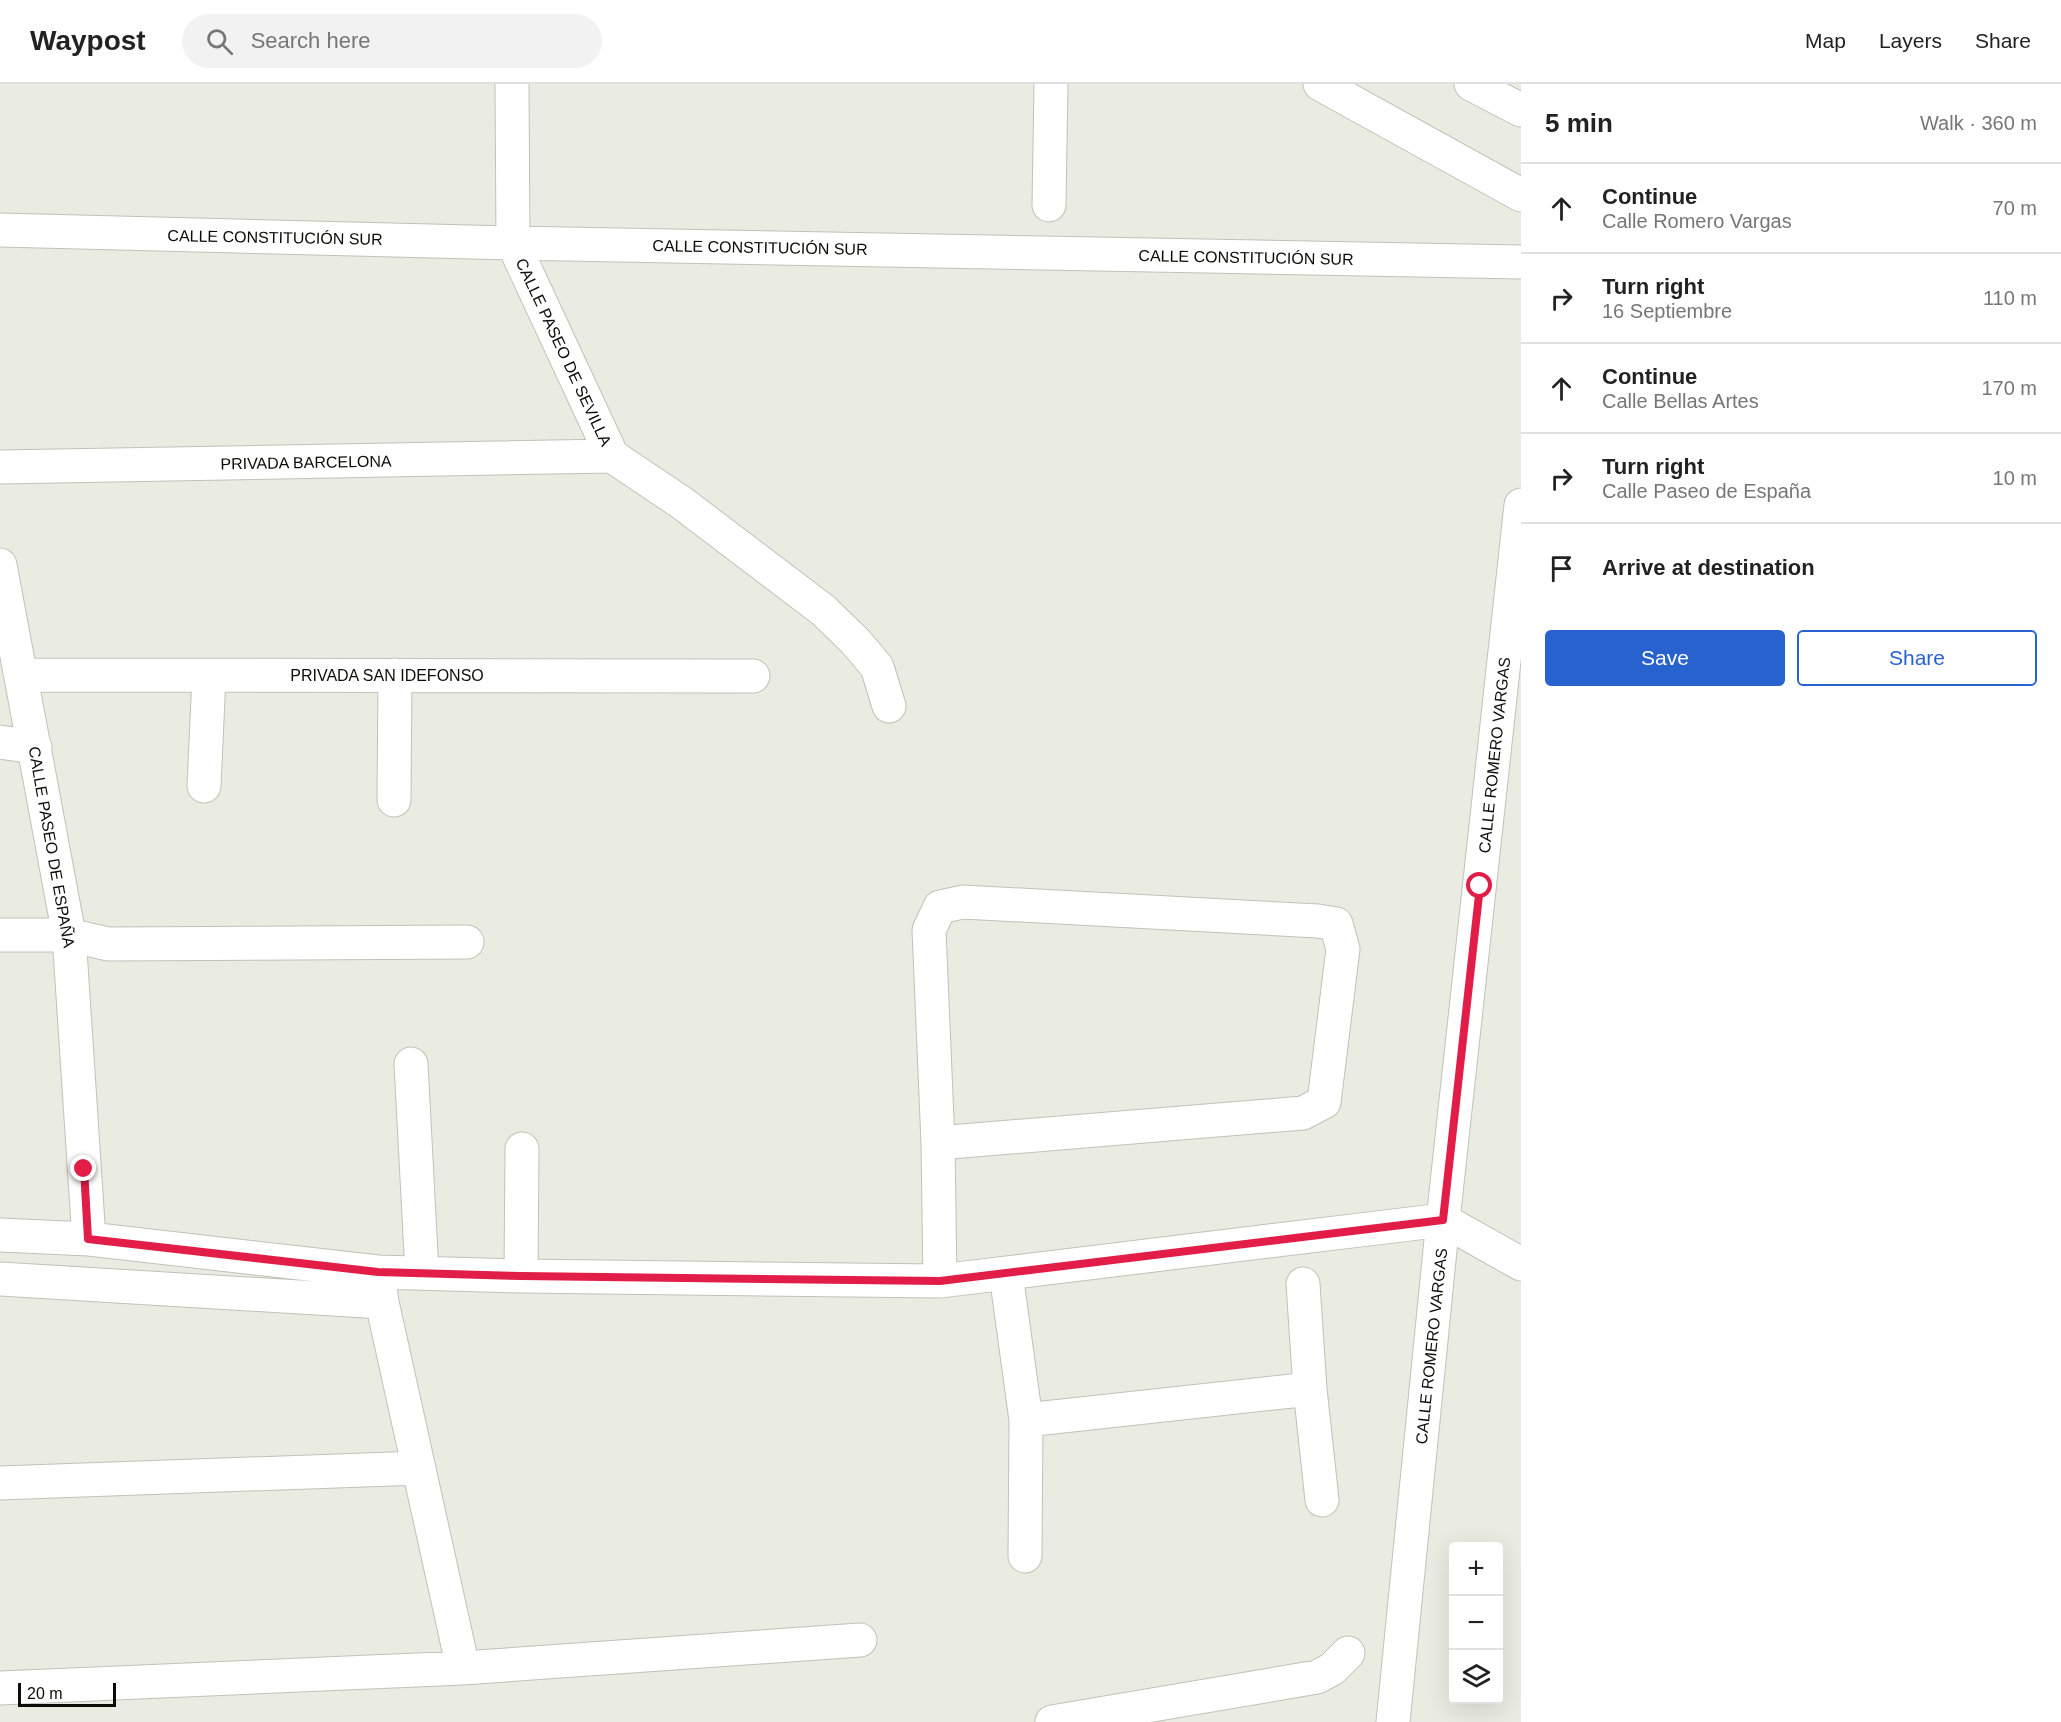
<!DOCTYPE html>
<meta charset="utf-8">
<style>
:root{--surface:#fff;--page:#f2f2f2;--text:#222;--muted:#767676;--line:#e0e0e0;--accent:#2862cf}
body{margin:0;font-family:Helvetica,sans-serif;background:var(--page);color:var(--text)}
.controls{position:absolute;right:18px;bottom:18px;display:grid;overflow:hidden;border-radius:6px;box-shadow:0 6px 24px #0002}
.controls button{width:54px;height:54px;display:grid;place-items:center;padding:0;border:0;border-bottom:2px solid var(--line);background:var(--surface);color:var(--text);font:30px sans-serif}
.scale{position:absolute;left:18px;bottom:15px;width:98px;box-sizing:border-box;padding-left:6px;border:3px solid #0c0d09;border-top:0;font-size:16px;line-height:21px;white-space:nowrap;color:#0c0d09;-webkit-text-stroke:4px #fff;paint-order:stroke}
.stop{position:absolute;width:18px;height:18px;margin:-14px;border:4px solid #e11d48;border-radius:50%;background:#fff}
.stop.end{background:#e11d48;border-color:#fff;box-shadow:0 2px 6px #0008}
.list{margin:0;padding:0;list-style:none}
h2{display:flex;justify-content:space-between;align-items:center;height:78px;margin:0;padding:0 24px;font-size:26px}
h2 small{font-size:20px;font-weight:400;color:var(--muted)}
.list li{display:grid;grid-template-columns:39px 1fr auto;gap:18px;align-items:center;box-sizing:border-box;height:90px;padding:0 24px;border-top:2px solid var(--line)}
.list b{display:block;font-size:22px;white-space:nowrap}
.list p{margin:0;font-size:20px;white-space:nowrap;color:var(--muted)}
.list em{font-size:20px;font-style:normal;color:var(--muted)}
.actions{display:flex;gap:12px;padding:18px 24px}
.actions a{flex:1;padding:14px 0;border:2px solid var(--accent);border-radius:6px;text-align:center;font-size:21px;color:var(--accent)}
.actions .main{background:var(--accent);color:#fff}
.icon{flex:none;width:33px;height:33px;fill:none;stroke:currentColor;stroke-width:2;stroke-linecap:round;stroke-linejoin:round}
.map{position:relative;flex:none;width:1521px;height:1638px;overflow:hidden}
header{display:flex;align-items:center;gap:36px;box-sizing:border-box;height:84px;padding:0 30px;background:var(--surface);border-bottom:2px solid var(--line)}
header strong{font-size:28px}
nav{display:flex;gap:33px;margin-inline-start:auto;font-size:21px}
.search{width:420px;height:54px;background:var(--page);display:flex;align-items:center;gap:15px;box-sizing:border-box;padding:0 21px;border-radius:33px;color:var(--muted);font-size:22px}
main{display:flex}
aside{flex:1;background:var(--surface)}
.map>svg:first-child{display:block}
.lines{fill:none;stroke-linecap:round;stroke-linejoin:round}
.minor-casing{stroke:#c0c2b8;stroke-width:35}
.minor{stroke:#fff;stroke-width:33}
.route{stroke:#e11d48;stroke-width:8}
.labels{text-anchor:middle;stroke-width:4.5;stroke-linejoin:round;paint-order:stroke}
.street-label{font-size:16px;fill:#0c0d09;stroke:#fff}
</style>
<header>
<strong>Waypost</strong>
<div class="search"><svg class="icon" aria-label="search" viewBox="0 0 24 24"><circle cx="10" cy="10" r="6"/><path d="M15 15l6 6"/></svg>Search here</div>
<nav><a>Map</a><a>Layers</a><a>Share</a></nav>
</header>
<main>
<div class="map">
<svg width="1521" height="1638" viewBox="0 0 1521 1638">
<rect width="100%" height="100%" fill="#eaece1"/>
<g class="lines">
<g class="minor-casing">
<path id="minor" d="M512,0l1,159 99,213 70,47 141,107 32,31 22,26 12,39
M1320,0l201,111
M1471,0l50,26
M1049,121l2,-121
M0,146l513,13 1008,19
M0,383l612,-11
M0,481l69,370 20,304
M22,591l731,1
M0,658l35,5
M204,702l5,-110
M394,716l1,-125
M0,851h69l39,9 359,-2
M411,980l11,209
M938,1059l365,-30 21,-11 19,-153 -7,-25 -18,-3 -355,-19 -23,5 -11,23 9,213 2,138
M1443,1136l78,44
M0,1151l89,4 289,33 143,4 419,5 503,-61
M378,1188l4,30 81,366
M1006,1190l20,146 -1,136
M521,1192l1,-127
M0,1195l382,23
M1303,1200l7,105 12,111
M1026,1336l284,-31
M0,1399l419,-15
M0,1604l463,-20 397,-28
M1052,1638l265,-45 15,-8 16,-16
M1393,1638l50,-502 78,-715"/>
</g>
<use href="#minor" class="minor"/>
</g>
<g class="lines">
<path class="route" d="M84,1085l4,70 290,33 143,4 419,5 503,-61 37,-334"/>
</g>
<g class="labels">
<g class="street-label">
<text transform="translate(275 153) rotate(1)" y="6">CALLE CONSTITUCIÓN SUR</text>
<text transform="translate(760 163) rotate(1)" y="6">CALLE CONSTITUCIÓN SUR</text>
<text transform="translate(1246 173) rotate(1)" y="6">CALLE CONSTITUCIÓN SUR</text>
<text transform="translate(564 268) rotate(65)" y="6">CALLE PASEO DE SEVILLA</text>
<text transform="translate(306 378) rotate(-1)" y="6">PRIVADA BARCELONA</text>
<text x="387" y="597">PRIVADA SAN IDEFONSO</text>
<text transform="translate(1494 671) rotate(-84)" y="6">CALLE ROMERO VARGAS</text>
<text transform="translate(52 763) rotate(80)" y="6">CALLE PASEO DE ESPAÑA</text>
<text transform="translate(1431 1262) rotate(-84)" y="6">CALLE ROMERO VARGAS</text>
</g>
</g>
</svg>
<div class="controls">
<button>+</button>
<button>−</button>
<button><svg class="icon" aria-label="layers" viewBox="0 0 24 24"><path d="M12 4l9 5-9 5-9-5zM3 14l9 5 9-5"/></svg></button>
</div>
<div class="scale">20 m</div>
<div class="stop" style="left:1480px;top:802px"></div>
<div class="stop end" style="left:84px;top:1085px"></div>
</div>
<aside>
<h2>5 min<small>Walk · 360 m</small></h2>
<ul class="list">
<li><svg class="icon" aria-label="ahead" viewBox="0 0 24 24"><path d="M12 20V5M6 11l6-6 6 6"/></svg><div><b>Continue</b><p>Calle Romero Vargas</p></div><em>70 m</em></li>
<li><svg class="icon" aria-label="right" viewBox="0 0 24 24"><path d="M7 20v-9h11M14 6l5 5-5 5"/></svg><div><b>Turn right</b><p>16 Septiembre</p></div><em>110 m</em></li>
<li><svg class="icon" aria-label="ahead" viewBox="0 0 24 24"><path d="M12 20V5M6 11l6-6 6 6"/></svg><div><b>Continue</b><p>Calle Bellas Artes</p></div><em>170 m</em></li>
<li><svg class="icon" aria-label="right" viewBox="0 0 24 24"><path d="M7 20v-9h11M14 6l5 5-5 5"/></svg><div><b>Turn right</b><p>Calle Paseo de España</p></div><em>10 m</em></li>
<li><svg class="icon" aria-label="arrive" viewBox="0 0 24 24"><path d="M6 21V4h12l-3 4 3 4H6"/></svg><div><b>Arrive at destination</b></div></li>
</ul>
<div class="actions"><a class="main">Save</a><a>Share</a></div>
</aside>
</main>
